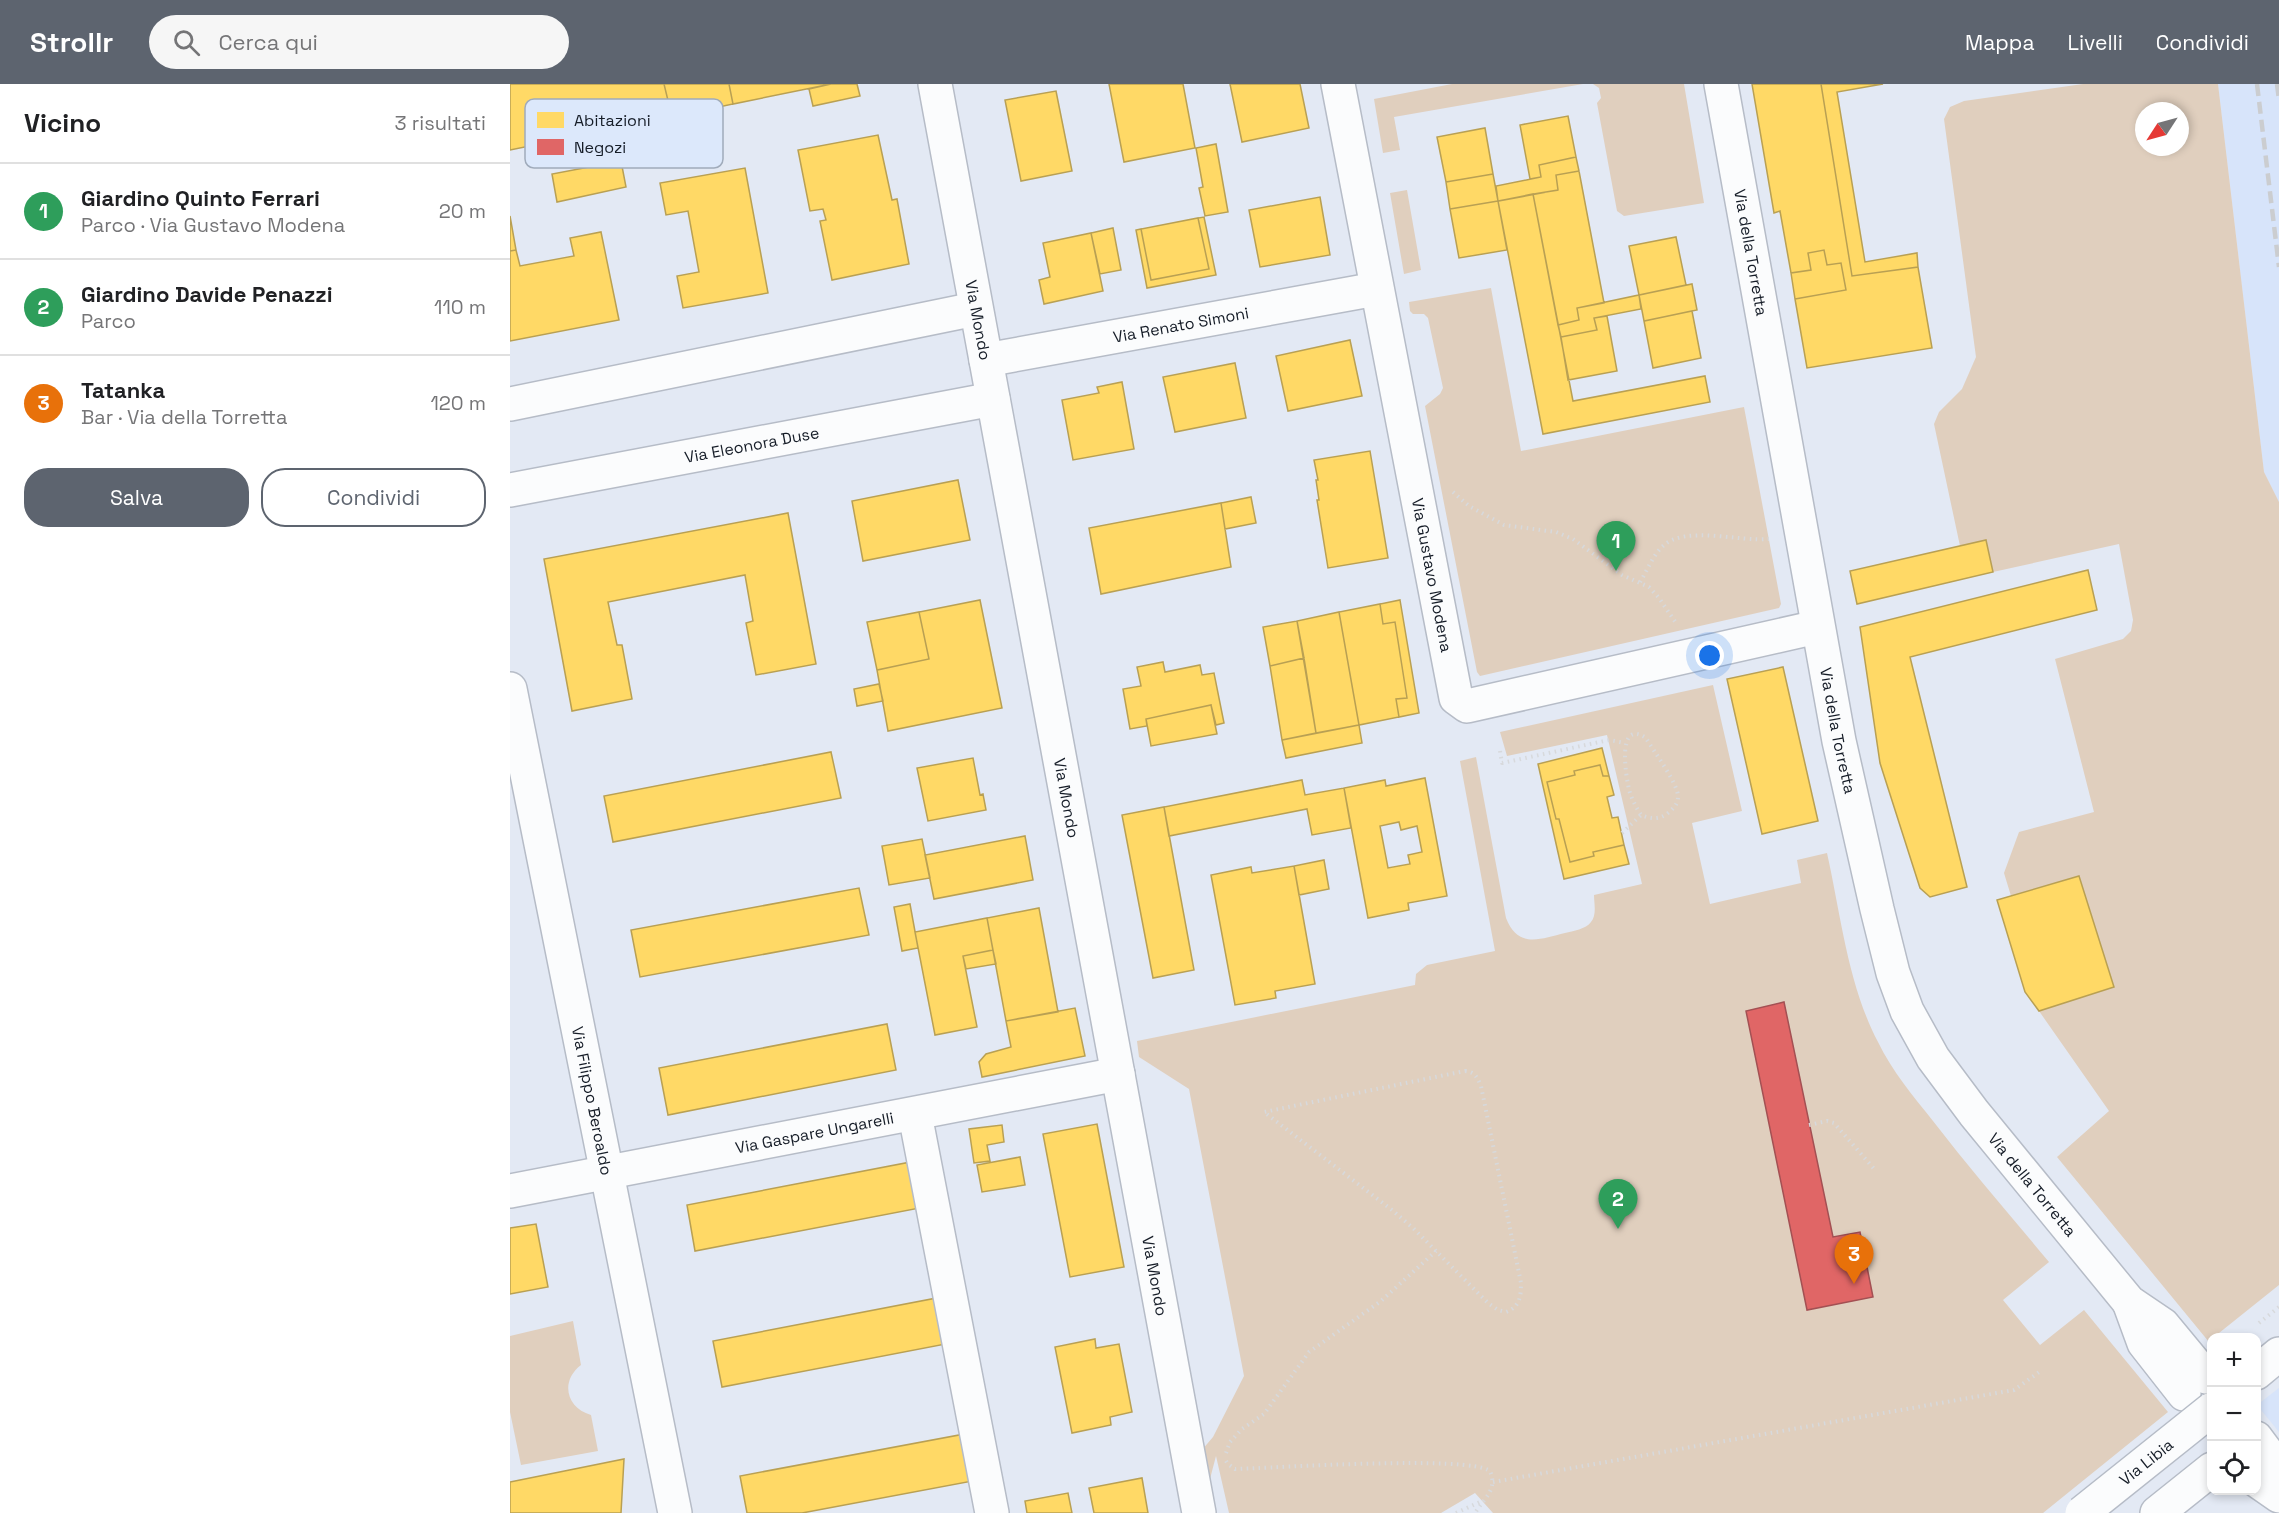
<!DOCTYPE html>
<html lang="it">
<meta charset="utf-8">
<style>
:root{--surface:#fff;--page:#f6f6f6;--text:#202124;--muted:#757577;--line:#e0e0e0;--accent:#5d646f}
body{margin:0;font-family:"Space Grotesk",sans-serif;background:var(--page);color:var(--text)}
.controls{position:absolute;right:18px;bottom:18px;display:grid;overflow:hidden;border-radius:12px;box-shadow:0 3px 9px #0003}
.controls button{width:54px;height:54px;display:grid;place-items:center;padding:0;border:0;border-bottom:2px solid var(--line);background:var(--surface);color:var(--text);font:30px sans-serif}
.compass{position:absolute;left:1625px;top:18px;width:54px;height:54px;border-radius:50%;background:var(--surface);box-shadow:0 3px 9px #0003;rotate:234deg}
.you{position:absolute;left:1200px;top:572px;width:21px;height:21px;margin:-15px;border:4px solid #fff;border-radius:50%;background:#1a73e8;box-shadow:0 0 0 9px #1a73e833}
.badge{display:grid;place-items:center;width:39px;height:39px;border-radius:50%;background:var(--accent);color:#fff;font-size:20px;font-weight:700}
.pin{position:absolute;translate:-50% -50px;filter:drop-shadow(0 2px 3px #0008)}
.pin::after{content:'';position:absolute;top:32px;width:21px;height:18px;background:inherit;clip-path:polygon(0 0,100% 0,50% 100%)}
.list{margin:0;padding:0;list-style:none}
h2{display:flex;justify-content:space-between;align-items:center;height:78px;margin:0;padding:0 24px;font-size:26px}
h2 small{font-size:20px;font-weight:400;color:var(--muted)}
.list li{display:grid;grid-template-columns:39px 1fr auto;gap:18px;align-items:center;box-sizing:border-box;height:96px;padding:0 24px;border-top:2px solid var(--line)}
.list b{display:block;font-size:22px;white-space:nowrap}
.list p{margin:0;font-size:20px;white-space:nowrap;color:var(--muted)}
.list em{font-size:20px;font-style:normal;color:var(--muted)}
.actions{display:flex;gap:12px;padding:18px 24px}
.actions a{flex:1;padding:14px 0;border:2px solid var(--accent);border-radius:24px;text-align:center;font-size:21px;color:var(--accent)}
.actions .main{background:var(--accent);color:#fff}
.icon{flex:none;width:33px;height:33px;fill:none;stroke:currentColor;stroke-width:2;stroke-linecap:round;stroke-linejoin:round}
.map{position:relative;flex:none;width:1769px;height:1429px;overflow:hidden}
header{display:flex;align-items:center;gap:36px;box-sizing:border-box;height:84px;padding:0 30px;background:var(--accent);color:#fff}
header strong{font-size:28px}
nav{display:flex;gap:33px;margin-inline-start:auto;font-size:21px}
.search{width:420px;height:54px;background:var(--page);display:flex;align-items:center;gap:15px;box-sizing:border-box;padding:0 21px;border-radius:33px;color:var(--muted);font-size:22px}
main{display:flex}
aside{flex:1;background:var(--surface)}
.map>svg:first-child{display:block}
.built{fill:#d7e4fa}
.green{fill:#e0cfbe;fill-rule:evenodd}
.homes{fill:#ffd966;stroke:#b9a053;stroke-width:1.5;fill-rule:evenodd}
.shops{fill:#e06666;stroke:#a35053;stroke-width:1.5}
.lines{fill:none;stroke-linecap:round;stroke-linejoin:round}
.minor-casing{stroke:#b6bcc7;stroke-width:36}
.path{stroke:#d7d9dc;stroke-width:4;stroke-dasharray:1.5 4.5;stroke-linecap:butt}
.minor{stroke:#fbfcfd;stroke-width:33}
.rail{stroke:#cbcdd0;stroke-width:4.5;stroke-dasharray:12 6;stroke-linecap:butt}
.minor-bridge-casing{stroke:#b6bcc7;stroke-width:36;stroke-linecap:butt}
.minor-bridge{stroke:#fbfcfd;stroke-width:33}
.labels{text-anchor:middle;stroke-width:6;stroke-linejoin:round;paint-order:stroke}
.street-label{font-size:16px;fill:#151c27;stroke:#dce8fb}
.key{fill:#dce8fb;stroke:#a0abbb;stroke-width:1.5}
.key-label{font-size:16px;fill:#151c27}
</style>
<header>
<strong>Strollr</strong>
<div class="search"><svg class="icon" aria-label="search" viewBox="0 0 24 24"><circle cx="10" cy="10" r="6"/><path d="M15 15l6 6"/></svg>Cerca qui</div>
<nav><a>Mappa</a><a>Livelli</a><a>Condividi</a></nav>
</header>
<main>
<aside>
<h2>Vicino<small>3 risultati</small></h2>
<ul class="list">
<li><span class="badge" style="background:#2e9e5b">1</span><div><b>Giardino Quinto Ferrari</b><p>Parco · Via Gustavo Modena</p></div><em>20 m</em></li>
<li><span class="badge" style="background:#2e9e5b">2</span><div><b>Giardino Davide Penazzi</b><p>Parco</p></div><em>110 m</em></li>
<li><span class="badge" style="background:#e8710a">3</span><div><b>Tatanka</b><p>Bar · Via della Torretta</p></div><em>120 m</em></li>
</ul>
<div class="actions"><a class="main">Salva</a><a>Condividi</a></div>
</aside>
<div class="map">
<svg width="1769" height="1429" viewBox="0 0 1769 1429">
<rect width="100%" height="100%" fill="#e3e9f4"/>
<path class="built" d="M1708,0h61v418l-15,-30z
M1769,1304v44l-22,-27z"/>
<path class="green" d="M942,0h131l-189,33 6,33 -17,3 -9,-54z
M1083,0h91l20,119 -80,13 -7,-5 -20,-108 4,-5 -2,-10z
M1573,0h135l46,388 15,30v783l-65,52 -2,1 -3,4 -152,-185 52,-46 -70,-100 75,-24 -35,-111 -68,20 -7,-23 15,-41 75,-20 -39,-153 68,-20 8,-8 2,-11 -14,-76 -126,28 -7,-32 -26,6 -26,-122 5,-12 23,-23 14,-32 -32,-238 6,-12 14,-6zM1634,27h36v36h-36z
M897,106l14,80 -17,4 -14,-81z
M981,204l30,163 223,-44 37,197 -2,4 -299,68 -3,-4 -52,-266 15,-12 3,-6 -15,-70 -4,-4h-11l-3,-3 -1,-9z
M1203,601l29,126 -50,12 18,81 91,-21 -4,-23 30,-7c14,63 21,132 51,189 14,29 35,54 55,79 37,48 77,94 116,141l-46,38 37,45 44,-35 84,102 -125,101h-550l-18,-20 -34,20h-212l-13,-57 -15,57 -11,-49 23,-27 31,-61 -55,-287 -50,-32 -2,-16 278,-56 1,-11 11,-9 68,-14 -35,-190 16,-4 30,161c12,31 34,21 59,15 8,-2 21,-4 26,-11 6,-7 3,-19 3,-27l48,-11 -35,-149 -100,21 -7,-24z
M63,1237l8,44c-21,16 -15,43 10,50l7,36 -77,14 -11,-53v-76z"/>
<path class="homes" d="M0,0h154l8,33 -162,33z
M154,0h65l4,20 -61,13z
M219,0h102l-98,20z
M321,0h26l3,12 -47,10 -4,-17z
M599,0h74l12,64 -71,14z
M720,0h70l9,44 -67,14z
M1242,0h69l31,192 66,-9 14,81 -125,20 -12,-69 51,-9 -5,-27 -14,2 -3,-15 -16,3 3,17 -20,3 -11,-62 -6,2z
M1311,0h62l-46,8 28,170 52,-9 1,14 -66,9z
M546,7l16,80 -51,10 -16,-81z
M1058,32l8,41 -37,8 2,12 -11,2 -10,-54z
M975,44l8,46 -47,8 -9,-45z
M368,51l14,65 5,-1 12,65 -77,16 -12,-59 6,-1 -3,-11 -13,2 -12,-61z
M706,60l12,68 -23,4 -6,-28 4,-1 -7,-39z
M1066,73l3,14 -23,4 2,15 -60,11 -2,-15 45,-9 -2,-12z
M111,77l5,26 -69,15 -5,-28z
M235,84l23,125 -85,15 -6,-32 22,-4 -11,-61 -22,4 -6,-32z
M1069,87l25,132 -27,5 2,12 -21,5 -25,-131 25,-4 -2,-15z
M983,90l5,27 -48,8 -4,-27z
M1023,110l40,207 132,-25 5,26 -167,32 -45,-233z
M810,113l10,58 -70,12 -11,-57z
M988,117l9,49 -48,8 -9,-49z
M0,132l6,34 -6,1z
M694,133l12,58 -69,13 -11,-58 5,-1 10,51 58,-11 -11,-51z
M688,134l11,51 -58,11 -10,-51z
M603,144l8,42 -21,4 -9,-41z
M91,148l18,88 -109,21v-90l6,-1 4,16 54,-10 -4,-18z
M581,149l12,58 -59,13 -5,-24 11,-3 -7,-34z
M1166,153l10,48 -47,10 -10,-49z
M1314,166l3,15 14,-2 5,27 -51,9 -4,-26 20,-3 -3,-17z
M1182,200l5,26 -53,11 -5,-26z
M1129,211l2,14 -47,9 3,12 -36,7 -3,-12 21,-5 -2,-12z
M1182,227l9,47 -48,10 -9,-47z
M1097,232l10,55 -49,9 -7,-43 36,-7 -3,-12z
M840,256l12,56 -74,15 -12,-55z
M725,279l11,55 -71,14 -12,-55z
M612,298l12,67 -61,11 -11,-60 37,-7 -2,-6z
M860,367l18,107 -60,10 -11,-68h2l-3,-20h2l-4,-20z
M448,396l12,60 -107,21 -11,-60z
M741,413l5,26 -31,6 -4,-26z
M711,419l10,64 -130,27 -12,-66z
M278,429l28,151 -60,11 -10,-52 7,-2 -8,-46 -137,27 9,43h5l10,54 -60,12 -28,-152z
M1476,456l7,32 -136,32 -7,-33z
M1578,486l9,40 -187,47 57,230 -37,10 -10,-9 -40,-125 -20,-136z
M470,516l22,108 -114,23 -11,-61 52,-11 -10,-47z
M890,516l19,113 -20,4 -3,-18 11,-1 -12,-76 -12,2 -3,-20z
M870,520l3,20 12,-2 12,76 -11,1 3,18 -40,8 -20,-113z
M409,528l10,47 -52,11 -10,-48z
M829,528l20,113 -43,8 -19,-112z
M787,537l7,37 -34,8 -7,-39z
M794,574l12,75 -34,7 -12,-74z
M653,578l2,10 35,-7 2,10 12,-2 10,50 -8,2 -5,-20 -65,14 1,7 -17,3 -7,-40 18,-3 -4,-19z
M1273,583l35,154 -56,13 -35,-155z
M369,600l4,17 -26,5 -3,-17z
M701,621l6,29 -66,12 -5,-27z
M849,641l3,18 -76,15 -4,-18z
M1092,664l7,28h-6l-3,-11 -26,6 1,4 -28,7 9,37h3l11,43 24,-6 -1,-4 31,-7 5,19 -65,15 -26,-115z
M321,668l10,46 -228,44 -9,-46z
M463,674l7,37 3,-1 3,16 -58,11 -11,-53z
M1090,681l3,11h6l5,19 -7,2 5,21 6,-1 6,28 -31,7 1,4 -24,6 -11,-43h-3l-9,-37 28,-7 -1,-4z
M915,694l22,118 -39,7 1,7 -41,8 -24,-130 41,-8 1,6zM889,738l2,8 16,-4 5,26 -14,3 2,9 -22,4 -8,-42z
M792,696l3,15 39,-7 7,40 -39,7 -5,-26 -138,27 -5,-29z
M654,723l30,163 -41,8 -31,-163z
M515,752l8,44 -99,19 -9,-44z
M412,755l8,39 -41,7 -7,-39z
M814,776l5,29 -30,6 -5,-29z
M784,782l21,118 -40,7 1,7 -41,7 -24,-130 40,-8 1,6z
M1569,792l35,111 -75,24 -14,-19 -28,-92z
M349,804l10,47 -229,42 -9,-47z
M400,820l8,44 -16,3 -8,-44z
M529,824l19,104 -52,9 -19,-103z
M477,834l6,32 -30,6 14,71 -42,8 -20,-103z
M483,866l3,14 -30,5 -3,-13z
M565,924l10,48 -103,21 -3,-15 7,-8 25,-7 -5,-26z
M377,940l9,46 -228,45 -9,-47z
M587,1040l27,143 -54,10 -27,-143z
M492,1041l2,17 -17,3 3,16 -16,2 -5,-34z
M510,1073l5,28 -43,7 -5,-27z
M406,1077l9,46 -230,44 -8,-46z
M26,1140l12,63 -38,7v-66z
M432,1213l9,46 -229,44 -9,-46z
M585,1255l1,9 23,-4 13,68 -22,5 1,8 -39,8 -17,-86z
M460,1349l8,47 -176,33h-55l-7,-37z
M114,1375l-3,54h-111v-31z
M632,1394l6,35h-54l-5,-25z
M558,1409l4,20h-45l-2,-12z"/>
<path class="shops" d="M1274,918l49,235 27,-5 13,65 -66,13 -61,-299z"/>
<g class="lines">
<g class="minor-casing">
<g id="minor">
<path id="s1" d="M425,0l264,1429"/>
<path id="s2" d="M828,0l118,614 11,8 350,-79"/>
<path id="s3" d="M1211,0l118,657 38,168 16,64 14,38 26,47 41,55 155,189 34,23 43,52"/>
<path id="s4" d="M476,276l390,-71"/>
<path d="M0,320l465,-95"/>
<path id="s5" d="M0,406l483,-91"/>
<path id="s6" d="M0,605l165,824"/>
<path d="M408,1046l74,383"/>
<path id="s7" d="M0,1107l608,-117"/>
<path d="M1619,1218l15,41 40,51"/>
<path d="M1746,1289l23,-19"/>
<path d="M1746,1354l23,31"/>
<path d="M1746,1396l23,16"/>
<path d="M1647,1429l55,-44"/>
</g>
</g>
<path class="path" d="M943,408l16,14 35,19 52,7 17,7 49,36 27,12 10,11 17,25
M1130,498c7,-11 13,-27 23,-36 22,-21 77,-4 106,-7
M990,667l2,12 107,-23 16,3
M1112,749l19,-18c10,4 18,5 27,-2 5,-4 10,-9 10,-16 0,-14 -24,-45 -32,-59 -30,-20 -20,39 -17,51 2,9 7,18 12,26
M955,987c10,1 12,6 16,15l40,197c0,13 -1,24 -15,29l-8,-2 -10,-7 -75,-75 -21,-18 -128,-98z
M1299,1041l18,-4 7,2 42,48
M1749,1239l20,-16
M716,1369l4,-11 12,-13 22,-15 45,-62 72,-51 55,-50
M716,1377l2,3 7,5c38,-1 235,-14 255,2 8,19 -6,27 -15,42
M983,1398l521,-92 28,-20
M946,1429l26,-12"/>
<use href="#minor" class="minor"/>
<path class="rail" d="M1747,0l22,183
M1767,0l2,16"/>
<g class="minor-bridge-casing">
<g id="minor-bridge">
<path id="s8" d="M1572,1429l130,-104"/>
</g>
</g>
<use href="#minor-bridge" class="minor-bridge"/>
</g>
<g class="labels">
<g class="street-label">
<text dy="6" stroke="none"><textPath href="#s3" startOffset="171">Via della Torretta</textPath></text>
<text dy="6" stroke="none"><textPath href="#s1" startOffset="240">Via Mondo</textPath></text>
<text dy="6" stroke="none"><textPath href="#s4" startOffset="198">Via Renato Simoni</textPath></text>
<text dy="6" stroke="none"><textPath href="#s5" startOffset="246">Via Eleonora Duse</textPath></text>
<text dy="6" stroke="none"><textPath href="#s2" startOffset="500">Via Gustavo Modena</textPath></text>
<text dy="6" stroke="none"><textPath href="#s3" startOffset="657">Via della Torretta</textPath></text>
<text dy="6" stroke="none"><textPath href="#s1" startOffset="726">Via Mondo</textPath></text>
<text dy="6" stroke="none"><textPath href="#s6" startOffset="420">Via Filippo Beroaldo</textPath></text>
<text dy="6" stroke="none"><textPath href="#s7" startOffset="310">Via Gaspare Ungarelli</textPath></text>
<text dy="6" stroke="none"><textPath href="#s3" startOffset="1161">Via della Torretta</textPath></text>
<text dy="6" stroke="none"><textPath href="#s1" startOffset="1212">Via Mondo</textPath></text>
<text dy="6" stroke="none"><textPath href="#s8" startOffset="82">Via Libia</textPath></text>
</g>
</g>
<rect x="15" y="15" width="198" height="69" rx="9" class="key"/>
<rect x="27" y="28" width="27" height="16" fill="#ffd966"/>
<rect x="27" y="55" width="27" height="16" fill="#e06666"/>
<g class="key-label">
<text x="64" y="42">Abitazioni</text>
<text x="64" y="69">Negozi</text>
</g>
</svg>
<div class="controls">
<button>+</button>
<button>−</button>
<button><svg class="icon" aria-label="locate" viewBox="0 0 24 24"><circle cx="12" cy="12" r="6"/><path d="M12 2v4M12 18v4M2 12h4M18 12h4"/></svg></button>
</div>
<svg class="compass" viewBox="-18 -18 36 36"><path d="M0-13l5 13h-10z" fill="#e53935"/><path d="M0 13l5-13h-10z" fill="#757577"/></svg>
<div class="you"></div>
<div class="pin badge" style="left:1106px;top:487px;background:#2e9e5b">1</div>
<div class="pin badge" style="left:1108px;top:1145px;background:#2e9e5b">2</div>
<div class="pin badge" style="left:1344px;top:1200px;background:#e8710a">3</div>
</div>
</main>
